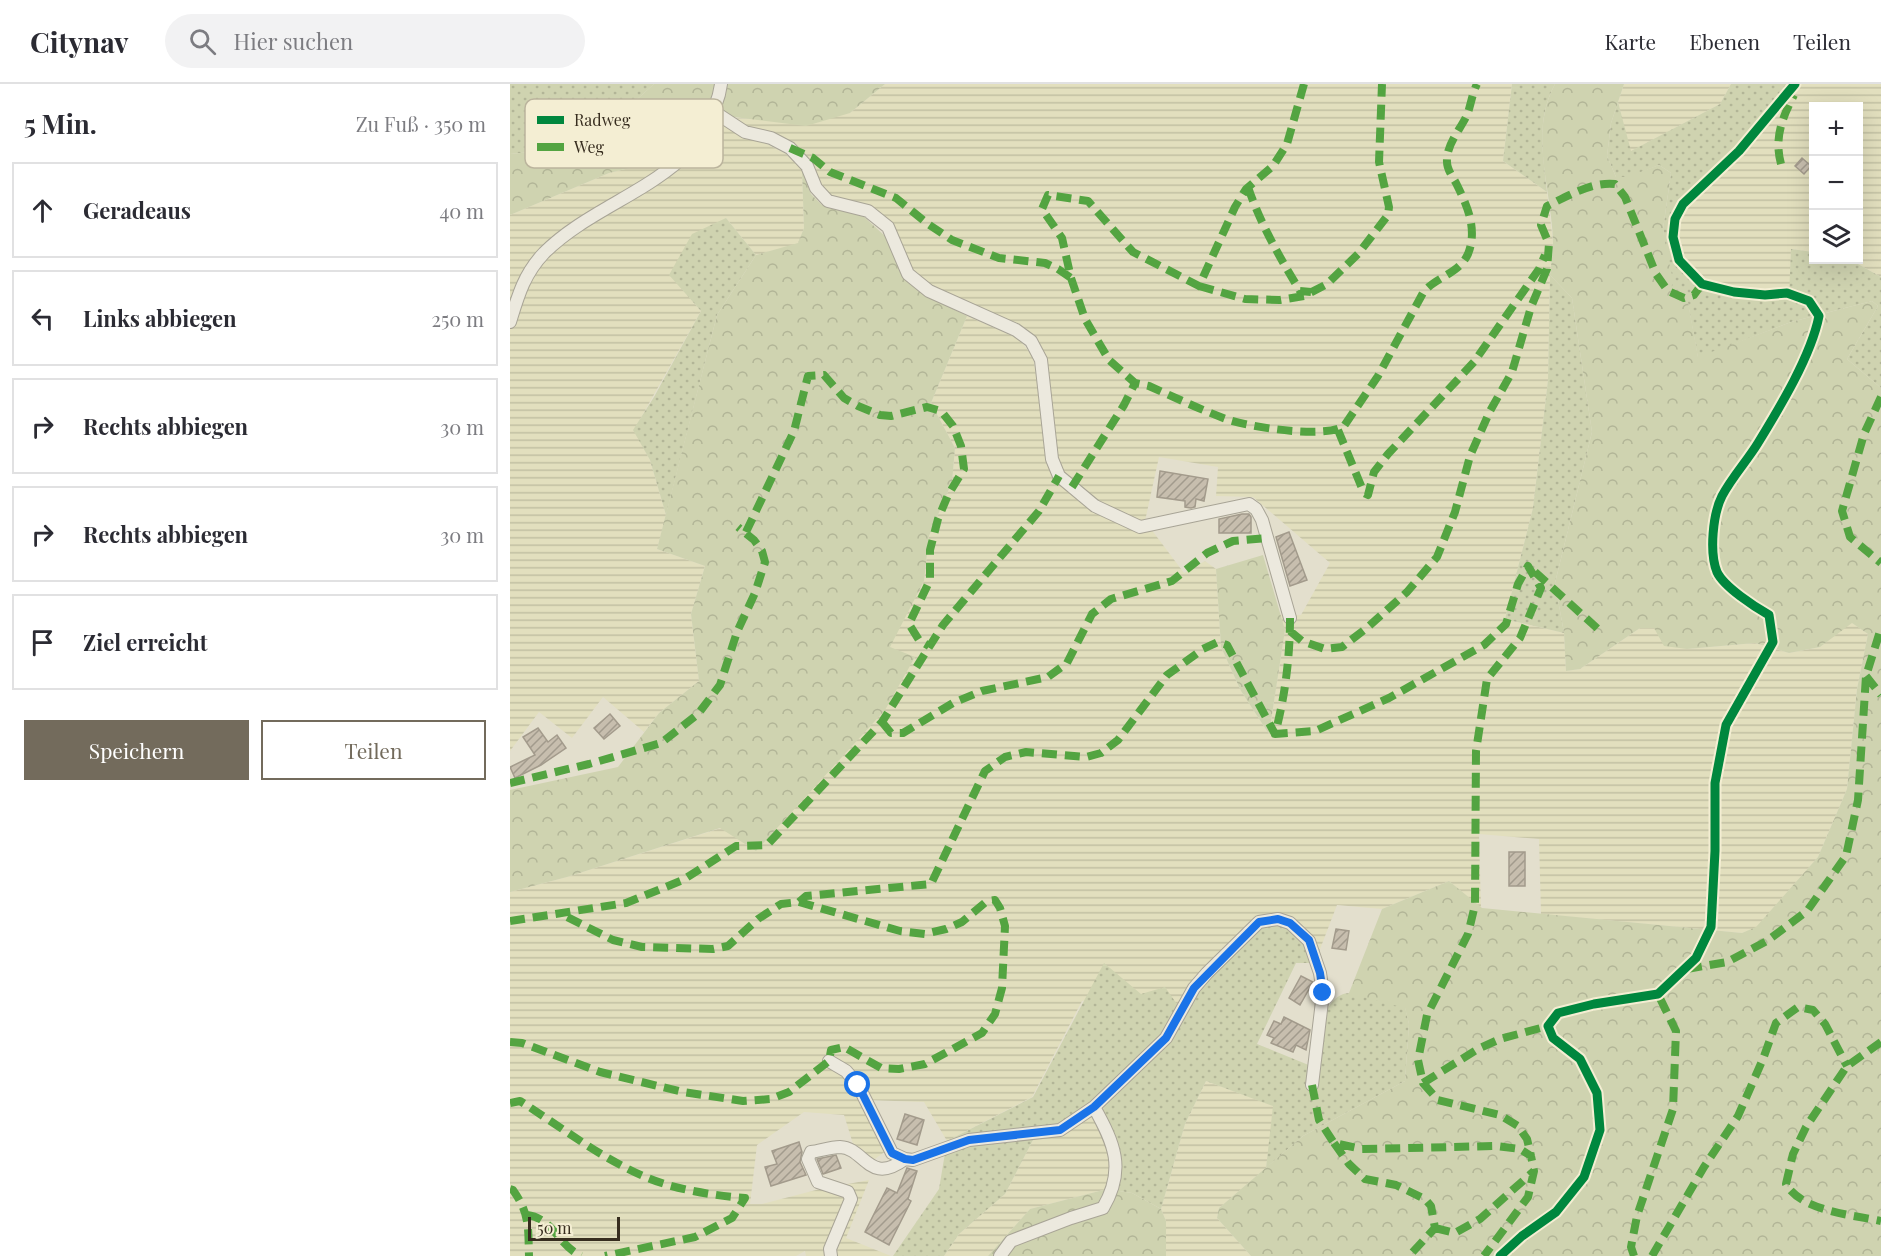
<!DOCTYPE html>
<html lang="de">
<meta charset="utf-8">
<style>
:root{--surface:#fff;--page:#f2f2f3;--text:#2b2b33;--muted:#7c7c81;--line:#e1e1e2;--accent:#736b5c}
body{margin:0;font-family:"Playfair Display",serif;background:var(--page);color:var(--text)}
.controls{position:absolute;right:18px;top:18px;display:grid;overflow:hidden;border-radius:0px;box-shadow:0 6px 24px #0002}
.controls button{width:54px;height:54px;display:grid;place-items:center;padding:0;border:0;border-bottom:2px solid var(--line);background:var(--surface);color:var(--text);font:30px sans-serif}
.scale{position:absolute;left:18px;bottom:15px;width:92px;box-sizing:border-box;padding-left:6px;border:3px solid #372d1f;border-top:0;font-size:16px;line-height:21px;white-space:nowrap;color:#372d1f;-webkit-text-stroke:4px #f4eed3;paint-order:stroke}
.stop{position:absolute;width:18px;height:18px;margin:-14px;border:4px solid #1a73e8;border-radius:50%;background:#fff}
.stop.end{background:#1a73e8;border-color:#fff;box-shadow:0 2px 6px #0008}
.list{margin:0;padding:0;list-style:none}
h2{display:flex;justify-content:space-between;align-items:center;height:78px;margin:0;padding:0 24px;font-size:26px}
h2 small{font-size:20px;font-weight:400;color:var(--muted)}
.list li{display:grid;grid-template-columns:39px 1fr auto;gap:18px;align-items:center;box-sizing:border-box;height:96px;margin:0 12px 12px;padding:0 12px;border:2px solid var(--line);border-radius:0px}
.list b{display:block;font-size:22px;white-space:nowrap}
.list em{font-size:20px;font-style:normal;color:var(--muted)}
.actions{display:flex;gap:12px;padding:18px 24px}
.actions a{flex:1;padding:14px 0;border:2px solid var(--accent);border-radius:0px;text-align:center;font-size:21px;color:var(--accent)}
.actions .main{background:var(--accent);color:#fff}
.icon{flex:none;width:33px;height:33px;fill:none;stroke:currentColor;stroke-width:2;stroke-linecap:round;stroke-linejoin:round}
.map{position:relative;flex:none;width:1371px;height:1172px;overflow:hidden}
header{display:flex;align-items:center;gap:36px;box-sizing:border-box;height:84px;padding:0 30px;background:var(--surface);border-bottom:2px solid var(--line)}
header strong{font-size:28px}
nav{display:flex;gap:33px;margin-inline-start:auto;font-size:21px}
.search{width:420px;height:54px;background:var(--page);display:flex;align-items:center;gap:15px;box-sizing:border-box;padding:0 21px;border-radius:33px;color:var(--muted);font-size:22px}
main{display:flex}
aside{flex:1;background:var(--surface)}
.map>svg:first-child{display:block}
.farmland{fill:url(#farmland-rules);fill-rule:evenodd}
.grass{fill:url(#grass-dots)}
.forest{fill:url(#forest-crowns)}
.building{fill:url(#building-hatch);stroke:#a39b8c;stroke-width:1.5}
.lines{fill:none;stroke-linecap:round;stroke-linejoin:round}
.minor-casing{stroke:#a8a496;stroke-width:14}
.minor{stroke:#ece9de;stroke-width:12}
.quiet{stroke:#53a441;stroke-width:8;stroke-dasharray:15 8;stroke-linecap:butt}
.cycleway-casing{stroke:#f4eed3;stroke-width:13}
.cycleway{stroke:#00873e;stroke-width:9}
.route{stroke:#1a73e8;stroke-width:8}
.key{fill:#f4eed3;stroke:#bbb49d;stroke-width:1.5}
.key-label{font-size:16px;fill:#372d1f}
</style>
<header>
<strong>Citynav</strong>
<div class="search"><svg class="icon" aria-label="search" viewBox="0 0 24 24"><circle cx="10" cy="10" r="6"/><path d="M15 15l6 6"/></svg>Hier suchen</div>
<nav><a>Karte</a><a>Ebenen</a><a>Teilen</a></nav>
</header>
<main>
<aside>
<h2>5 Min.<small>Zu Fuß · 350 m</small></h2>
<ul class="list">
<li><svg class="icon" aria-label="ahead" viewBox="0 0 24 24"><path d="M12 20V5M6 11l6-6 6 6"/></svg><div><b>Geradeaus</b></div><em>40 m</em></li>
<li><svg class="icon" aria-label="left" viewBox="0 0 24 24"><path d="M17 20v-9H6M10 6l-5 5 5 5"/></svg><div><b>Links abbiegen</b></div><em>250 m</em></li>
<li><svg class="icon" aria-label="right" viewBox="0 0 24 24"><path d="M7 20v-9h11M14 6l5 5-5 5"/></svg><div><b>Rechts abbiegen</b></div><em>30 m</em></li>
<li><svg class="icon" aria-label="right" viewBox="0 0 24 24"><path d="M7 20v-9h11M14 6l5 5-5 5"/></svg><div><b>Rechts abbiegen</b></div><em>30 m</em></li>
<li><svg class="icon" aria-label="arrive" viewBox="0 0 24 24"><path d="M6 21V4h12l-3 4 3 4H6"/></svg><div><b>Ziel erreicht</b></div></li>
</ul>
<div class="actions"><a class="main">Speichern</a><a>Teilen</a></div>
</aside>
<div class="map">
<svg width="1371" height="1172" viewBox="0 0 1371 1172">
<defs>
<pattern id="farmland-rules" width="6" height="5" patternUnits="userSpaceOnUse" patternTransform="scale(1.5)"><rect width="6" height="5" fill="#e2dfbe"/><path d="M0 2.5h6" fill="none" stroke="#c2c0a3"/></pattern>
<pattern id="grass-dots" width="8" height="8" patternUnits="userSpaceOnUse" patternTransform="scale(1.5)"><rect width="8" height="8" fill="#cfd3b0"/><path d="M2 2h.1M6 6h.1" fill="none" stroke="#b2b597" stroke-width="1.8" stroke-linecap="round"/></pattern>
<pattern id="forest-crowns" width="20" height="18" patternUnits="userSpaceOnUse" patternTransform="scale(1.5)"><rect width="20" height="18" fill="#cfd3b0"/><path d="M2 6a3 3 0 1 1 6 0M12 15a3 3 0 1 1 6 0" fill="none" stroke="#b2b597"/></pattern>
<pattern id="building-hatch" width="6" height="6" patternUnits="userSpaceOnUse" patternTransform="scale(1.5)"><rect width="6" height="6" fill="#c7beae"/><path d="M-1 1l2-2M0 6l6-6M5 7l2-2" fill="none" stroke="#a29b8d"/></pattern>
</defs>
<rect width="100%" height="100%" fill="#e3dfcd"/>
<path class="farmland" d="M375,0h627l-9,77 44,31 6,50 -3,33 -2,105 -15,128 -28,111 59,14 2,38 14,-2 60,-41h14l33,21 68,-6 34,10 31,-6 31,-25 17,12 -11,55 -10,100 -29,68 -62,71 -14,5 -201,-19 -2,-75 -60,-5 2,74 -32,-27 -67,28 -45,-4 -20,52 -5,-17 -133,67 -38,-13 -59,7 -50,96 -85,44 -23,-39 -59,-2 21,51 -14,10 -18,-14 -10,-32 -40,-3 -47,33 -7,59h12l54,-14 53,-10 -23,58 45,18h-85l-1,-5 -9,5h-286v-364l57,-15 154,-49 194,-170 -26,-11 35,-66 5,-45 23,-54 3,-34 -24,-45 36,-87 52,23 14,18 18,112 -18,-130 -103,-53 -18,-15 -25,-51 -54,-21 -11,-9 -10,-22 -82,-50 30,1 90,-6zM649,373l59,10 -2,29 37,1 77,66 -29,52h-21l5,15 -16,104 -28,-43 -20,-44 -5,-78 -11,-8 -21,12 -39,-52z
M1114,0h107l-11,20 -90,48 -12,-50z
M1278,0h93v193l-30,-17h7v-154h-44l-1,146 -22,-3 -1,47 -48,1 -27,-5 -21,-9 -7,-7 -12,-17 -5,-18v-19l9,-21 58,-52 35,-42z
M199,30l77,40 16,16 2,58 -6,16 -42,11 -30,-37 -56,57 31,36 -67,119 16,30 16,55 -9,34 48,17 -14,48 8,67 -40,32 -15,19 -41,-35 -31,41 -33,-26 -29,39v-536l99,-42 73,-18z
M696,997l68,25 -8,62 -47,40 -2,10 34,38h-85v-35l-5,-12 24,-85z
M582,1031l20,33 -5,41 -77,20 -42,47h-44l15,-22 46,-40 29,-56z"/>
<path class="grass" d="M0,0h144l-51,46 -72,22 -21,2z
M1002,0h43c-19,35 -12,71 -8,108l-44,-31z
M1221,0h57c-15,23 -32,46 -51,65 -14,14 -30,27 -44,40 -5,4 -11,8 -14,13 -10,14 -11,31 -7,48 15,50 75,49 117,46l2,-47 22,3 1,8h37l30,17v111l-34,-29 31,-53 -6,-5 -81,21 -93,36 -10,-55 -18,-6 -7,-68 8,-56 -12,-8 -32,13 -11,-1 -9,-21 4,-33 7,-21 13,49 89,-47z
M216,134l30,37 -39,60 -51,200 -16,-55 -17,-30 21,-33 47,-86 -32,-36 23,-41z
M1040,191l22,23 20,134 -37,151 9,50 -59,-14 28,-111 15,-128z
M758,840l18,2 19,18 9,19h-18l-39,81 54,22c5,-21 11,-73 39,-73 11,0 42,11 55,14l4,17 -4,57 -102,55 -37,32 7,-62 -67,-25 -21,43 -24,85 -29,-16 -19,-3 -9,-72 -1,-9 3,-9 53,-49 35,-57 66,-68z
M594,879l37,31 24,-7 14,20 -17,29 -71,69 -26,19 -31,14 -29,56 -46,40 -15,22h-51l46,-67 8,-48 86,-44z"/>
<path class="forest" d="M144,0h231l-35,29 -44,13 -97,-12 -27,41 -73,18 -99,42v-61l21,-2 72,-22z
M1045,0h69l-13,39 -4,33 9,21h11l32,-12 12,8 -8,56 4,25 6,25 -3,17 18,6 10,55 93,-35 81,-21 6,5 -31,53 34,29v868h-630l-34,-38 2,-10 84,-72 102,-55 4,-57 -4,-16 -56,-15 33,-84 67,-28 33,27 260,25 14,-6 62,-70 29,-68 10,-100 11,-55 -16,-11 -32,24 -31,6 -34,-10 -68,6 -23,-3 -10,-18h-14l-60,41 -14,2 -2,-38 -9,-50 37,-151 -20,-134 -22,-23c1,-11 3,-22 3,-32 -1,-54 -25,-109 2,-159z
M292,86l9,24 11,11 40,10 23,21 21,42 21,18 40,20 -36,87 24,45 -3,34 -23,54 -5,45 -34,66 25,10 -30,53 -129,141 -36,-23 -153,49 -57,15v-102l108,-23 41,-54 40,-32 -8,-67 14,-48 -48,-17 60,-234 39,-60 42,-12 6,-15z
M753,471l22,75 -16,104 -28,-43 -20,-44 -5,-78z
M597,1105l25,4 29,16 5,12v35h-178l42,-47z"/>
<path class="building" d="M1292,74l9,8 -7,8 -9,-8z
M650,387l48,8 -4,22 -8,-2 -1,8 -4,1 -6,-1v-6l-28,-4z
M732,430h7l2,3v16h-32v-14z
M779,448l18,48 -17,6 -14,-49z
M100,630l10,12 -16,13 -10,-11z
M28,644l10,14 9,-7 9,13 -25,17 -26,13 -5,-11 25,-12 -12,-18z
M999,768h16v34h-16z
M826,845l13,2 -3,19 -14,-2z
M791,892l12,6 -13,23 -11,-7z
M774,933l26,13 -4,20 -10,-5 -3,7 -22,-9 3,-5 -7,-3 7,-14 7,3z
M395,1030l19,6 -7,25 -20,-6z
M289,1058l3,10 -2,10 6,13 -35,11 -6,-19 12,-3 -5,-13z
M326,1071l5,13 -18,6 -6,-15z
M397,1084l10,3 -9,28 3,2 -22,44 -24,-13 22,-44 10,5z"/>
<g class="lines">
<g class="minor-casing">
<path id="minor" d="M203,27l32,21 26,6 19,10 17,18 9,22 12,13 40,10 20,16 20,47 21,17 87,39 15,11 10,19 11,99 7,17 36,30 45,21 109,-23 7,5 6,11 28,98
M0,238c8,-26 14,-48 34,-69 39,-39 95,-57 136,-93 10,-9 18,-22 25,-34 8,-14 14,-26 16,-42
M319,977l17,10 12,14 34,68 13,6 8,1 56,-20 91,-10 34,-23
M321,1172l-1,-7 21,-50 -3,-7 -30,-10 -10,-23 3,-7c9,-1 19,-5 29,-5 25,1 29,39 65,12
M490,1172l11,-15 60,-23 32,-10c23,-39 11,-65 -9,-101l72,-69 28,-50 13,-15 52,-51 19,-3 12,4 19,18 11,32 3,20 -11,92"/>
</g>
<use href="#minor" class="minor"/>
<path class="quiet" d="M794,0l-17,60 -14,22 -27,23 -11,18 -36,79 -66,-34 -45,-51 -40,-6 -6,14 20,29 9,40 14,41 24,41 26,23 14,3c25,11 50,23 77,33 22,8 99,20 118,7l34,-50 45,-83c12,-16 36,-19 45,-39 10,-25 -1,-49 -12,-71 -4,-7 -9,-14 -9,-21 -1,-17 13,-32 20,-47 4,-10 5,-21 10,-31
M280,64l23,10 17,14 66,26 32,26 24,16 47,18 46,5 13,6 13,9
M1271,80c-7,-26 1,-46 13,-69
M738,103c12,36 32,71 52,104l11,1
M689,202l46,13 35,1 24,-4 23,-12 31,-30 30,-39 1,-8 -10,-45 3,-78
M1371,313l-17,37 -22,77 8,26 31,26
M828,346l26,63 4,2 6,-23 14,-18 86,-92 65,-93 6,-14
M562,403l52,-82 11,-22
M236,448l48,-101 14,-55 16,-1 20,23 14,8 22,9 11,1 36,-9 14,4 12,15 8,20 3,23 -16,26 -10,24 -8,31v30l-21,44 10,16 10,6
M1025,488l63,57
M780,534c0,39 -5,79 -15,116l40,-3 74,-33 95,-53 22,-21 12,-40 10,-18 13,22 -21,50 -33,41 -11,72 -1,154 -7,29 -41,81 -9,45 5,23 15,17 62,15 18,11 9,13 4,17
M780,547l12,10 23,8 17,-2 26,-20 39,-35 30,-35 18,-45 15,-56 20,-45 22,-39 19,-65 16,-38 2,-25 -8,-19 6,-19c19,-9 46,-25 68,-22l10,13 31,77 12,17 16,7 10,-3 8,-11
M1356,592l15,19
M372,638l9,11h12l50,-30 29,-12 66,-14 19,-14 25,-49 19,-15 61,-18 35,-28 26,-12 33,-3
M0,699l79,-19 72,-21 37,-29 22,-29 17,-53 18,-39 10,-31 -3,-11 -8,-11 -16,-13
M289,818l7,-6 125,-12 54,-113 20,-14 21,-5 60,5 15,-4 17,-13 49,-65 36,-26 15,-7 9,3 48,89
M0,837l116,-18 57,-23 53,-34 31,-1 115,-123 61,-97 96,-114 20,-35
M1177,885l40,-7 40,-21 40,-30 39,-55 12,-56 8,-124 15,-48
M0,958l12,1 78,29 83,20 60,9 28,-2 18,-7 40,-31 2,-11 13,-3 37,21 18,1 26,-5 57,-31 13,-19 7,-26 3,-62 -5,-18 -5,-8 -8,1 -25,21 -16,7 -21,5 -25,-3 -101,-29 -18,2 -23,15 -30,27 -15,3 -71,-2 -29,-7 -54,-27
M1371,958l-34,24 -41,61 -13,27 -7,30c15,27 67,31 95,37
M913,999l55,-34 22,-10 48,-13
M802,1001l7,35 15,23 28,6 135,-3 23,3 11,7 3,15 -6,26 -44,59
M0,1019l10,-2c46,29 96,69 148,84 25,7 51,11 77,13l-13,20 -37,19 -90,19
M824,1059l15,21 16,15 31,6 29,14 6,7 4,22 -26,28
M0,1105l3,1c17,24 15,37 16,66
M17,1131c26,3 31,30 54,41
M925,1144l20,5 25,-14 54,-48
M1124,1172l-3,-9 6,-31 36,-107 3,-78 -18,-37
M1142,1172l52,-89 34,-51 25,-57 13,-36 22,-16 15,3 12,14 22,42"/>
<g class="cycleway-casing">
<path id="cycleway" d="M990,1172l22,-20 34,-24 28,-35 16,-47 -3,-37 -17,-34 -27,-21 -5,-12 10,-13 36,-9 64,-10 38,-36 15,-31 4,-76v-68l11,-58 47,-83 -4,-27c-14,-8 -45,-28 -52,-43 -8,-20 -4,-58 5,-76 10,-19 25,-35 36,-53 22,-36 53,-87 61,-127l-10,-15 -22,-8 -22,2 -31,-3 -32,-8 -23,-24 -6,-23 2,-18 8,-15 56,-53 56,-67"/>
</g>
<use href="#cycleway" class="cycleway"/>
</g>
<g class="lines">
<path class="route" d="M348,1001l34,68 13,6 8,1 56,-20 91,-10 34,-23 72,-69 28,-50 65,-66 19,-3 12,4 19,17 11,33 3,20"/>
</g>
<rect x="15" y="15" width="198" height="69" rx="9" class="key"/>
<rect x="27" y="32" width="27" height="8" fill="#00873e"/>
<rect x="27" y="59" width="27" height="8" fill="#53a441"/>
<g class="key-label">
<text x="64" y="42">Radweg</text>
<text x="64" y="69">Weg</text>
</g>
</svg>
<div class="controls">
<button>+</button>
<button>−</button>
<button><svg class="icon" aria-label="layers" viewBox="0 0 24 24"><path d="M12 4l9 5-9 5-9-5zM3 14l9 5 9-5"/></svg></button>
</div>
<div class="scale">50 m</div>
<div class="stop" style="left:348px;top:1001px"></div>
<div class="stop end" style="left:813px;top:909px"></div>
</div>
</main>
